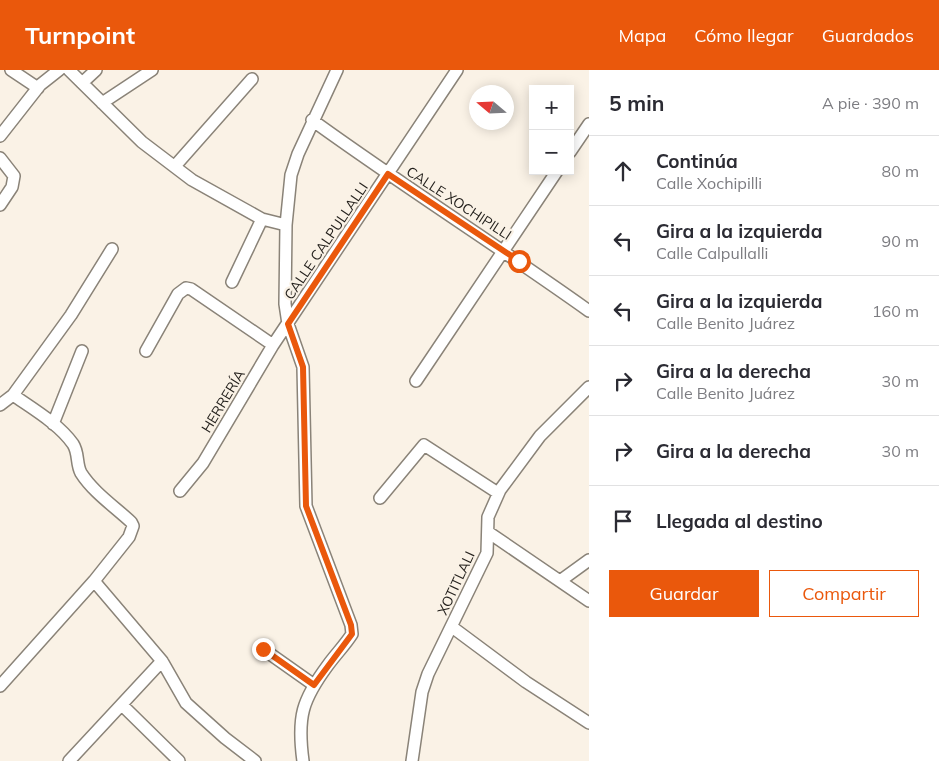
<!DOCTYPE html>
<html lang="es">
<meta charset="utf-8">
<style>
:root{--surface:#fff;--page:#f7f7f7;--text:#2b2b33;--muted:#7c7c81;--line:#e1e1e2;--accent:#ea580c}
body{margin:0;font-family:Mulish,sans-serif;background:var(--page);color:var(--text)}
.controls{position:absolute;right:15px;top:15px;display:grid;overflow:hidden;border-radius:0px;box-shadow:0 2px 12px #0003}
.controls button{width:45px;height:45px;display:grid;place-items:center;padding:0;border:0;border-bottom:1px solid var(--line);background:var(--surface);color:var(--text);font:25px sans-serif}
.compass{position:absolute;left:469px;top:15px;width:45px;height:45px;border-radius:50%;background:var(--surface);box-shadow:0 2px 12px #0003;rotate:289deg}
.stop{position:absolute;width:15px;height:15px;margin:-11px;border:4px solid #ea580c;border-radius:50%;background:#fff}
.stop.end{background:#ea580c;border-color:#fff;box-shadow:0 1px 5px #0008}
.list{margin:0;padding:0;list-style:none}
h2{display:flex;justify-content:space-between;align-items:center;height:65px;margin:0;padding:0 20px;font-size:21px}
h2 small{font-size:16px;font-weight:400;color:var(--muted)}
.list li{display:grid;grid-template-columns:32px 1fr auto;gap:15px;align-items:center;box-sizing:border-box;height:70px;padding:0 20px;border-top:1px solid var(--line)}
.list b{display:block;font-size:19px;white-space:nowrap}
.list p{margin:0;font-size:16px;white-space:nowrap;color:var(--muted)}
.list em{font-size:16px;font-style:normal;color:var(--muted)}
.actions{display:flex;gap:10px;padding:15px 20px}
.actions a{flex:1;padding:11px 0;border:1px solid var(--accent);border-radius:0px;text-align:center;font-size:18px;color:var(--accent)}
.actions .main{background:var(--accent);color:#fff}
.icon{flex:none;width:28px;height:28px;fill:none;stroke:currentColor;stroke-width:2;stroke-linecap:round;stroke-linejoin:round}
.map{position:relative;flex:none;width:589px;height:691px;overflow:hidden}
header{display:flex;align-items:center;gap:30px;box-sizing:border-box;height:70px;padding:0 25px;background:var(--accent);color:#fff}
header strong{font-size:24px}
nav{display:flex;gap:28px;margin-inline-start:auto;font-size:18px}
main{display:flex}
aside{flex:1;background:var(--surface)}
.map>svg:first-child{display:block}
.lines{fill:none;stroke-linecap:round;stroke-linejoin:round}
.street-casing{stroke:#8a8378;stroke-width:14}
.street{stroke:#fff;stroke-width:11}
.route{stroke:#ea580c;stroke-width:6}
.labels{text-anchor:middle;stroke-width:4.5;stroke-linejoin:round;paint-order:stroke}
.street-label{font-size:14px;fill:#211e1a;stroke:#faf2e6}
</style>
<header>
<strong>Turnpoint</strong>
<nav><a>Mapa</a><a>Cómo llegar</a><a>Guardados</a></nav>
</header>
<main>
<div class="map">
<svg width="589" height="691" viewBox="0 0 589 691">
<rect width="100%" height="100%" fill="#faf2e6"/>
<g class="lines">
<g class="street-casing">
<path id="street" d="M11,0l27,18
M69,0l73,72 50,38 70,39 24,6 -1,79 3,20 15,43 3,139 45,119 1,9c-7,11 -16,20 -24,31 -26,35 -31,52 -25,96
M82,13l14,-13
M102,33l50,-33
M312,50c91,66 186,126 277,191
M0,66l40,-51 19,-15
M570,82l19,-28
M0,88l14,18 -2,11 -12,18
M175,96l77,-87
M286,155l5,-50 7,-21 39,-84
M232,212l30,-63
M146,281l32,-57 8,-6 5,1 82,56
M416,311l141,-210
M0,335l13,-10 58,-80 41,-66
M53,354l29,-73
M180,421l23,-28 70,-118 184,-275
M380,428l44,-53 74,48
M488,462l101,69
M94,511l68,80 24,42 39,35 30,23
M560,511l29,-21
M452,557l74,55 63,41
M263,579l51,36
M0,616l94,-105 35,-44 4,-11 -2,-4c-16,-15 -38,-30 -50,-49 -5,-9 -2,-20 -8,-29 -14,-20 -40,-35 -60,-49
M122,635l57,56
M69,691l93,-100
M412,691l10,-69 6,-18 59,-121 1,-36 12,-27 40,-54 49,-49"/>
</g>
<use href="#street" class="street"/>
</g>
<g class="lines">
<path class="route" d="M263,579l51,36 38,-51 -1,-9 -45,-119 -3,-139 -15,-43 100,-150 131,87"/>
</g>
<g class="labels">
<g class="street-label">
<text transform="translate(459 133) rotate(33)" y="5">CALLE XOCHIPILLI</text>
<text transform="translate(326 171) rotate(-56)" y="5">CALLE CALPULLALLI</text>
<text transform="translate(223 331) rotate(-59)" y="5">HERRERÍA</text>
<text transform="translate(456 513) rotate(-65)" y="5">XOTITLALI</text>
</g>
</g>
</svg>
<div class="controls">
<button>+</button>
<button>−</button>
</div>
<svg class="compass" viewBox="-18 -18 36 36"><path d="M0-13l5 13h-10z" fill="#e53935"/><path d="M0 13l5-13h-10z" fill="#7c7c81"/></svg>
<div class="stop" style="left:519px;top:191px"></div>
<div class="stop end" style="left:263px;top:579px"></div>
</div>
<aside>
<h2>5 min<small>A pie · 390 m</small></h2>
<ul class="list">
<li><svg class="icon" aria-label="ahead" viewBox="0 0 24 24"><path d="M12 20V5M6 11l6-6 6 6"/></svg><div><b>Continúa</b><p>Calle Xochipilli</p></div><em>80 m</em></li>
<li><svg class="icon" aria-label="left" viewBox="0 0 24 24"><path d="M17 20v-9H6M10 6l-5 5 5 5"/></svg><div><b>Gira a la izquierda</b><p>Calle Calpullalli</p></div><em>90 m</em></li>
<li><svg class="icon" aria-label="left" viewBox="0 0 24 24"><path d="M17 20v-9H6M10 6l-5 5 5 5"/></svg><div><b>Gira a la izquierda</b><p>Calle Benito Juárez</p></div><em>160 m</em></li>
<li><svg class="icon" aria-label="right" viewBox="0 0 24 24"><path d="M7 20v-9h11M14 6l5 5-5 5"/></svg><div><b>Gira a la derecha</b><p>Calle Benito Juárez</p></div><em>30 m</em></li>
<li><svg class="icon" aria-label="right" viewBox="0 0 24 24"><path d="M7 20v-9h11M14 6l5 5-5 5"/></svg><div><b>Gira a la derecha</b></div><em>30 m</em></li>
<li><svg class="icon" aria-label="arrive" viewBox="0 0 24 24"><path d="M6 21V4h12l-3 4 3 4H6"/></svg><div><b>Llegada al destino</b></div></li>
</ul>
<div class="actions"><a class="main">Guardar</a><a>Compartir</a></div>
</aside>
</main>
